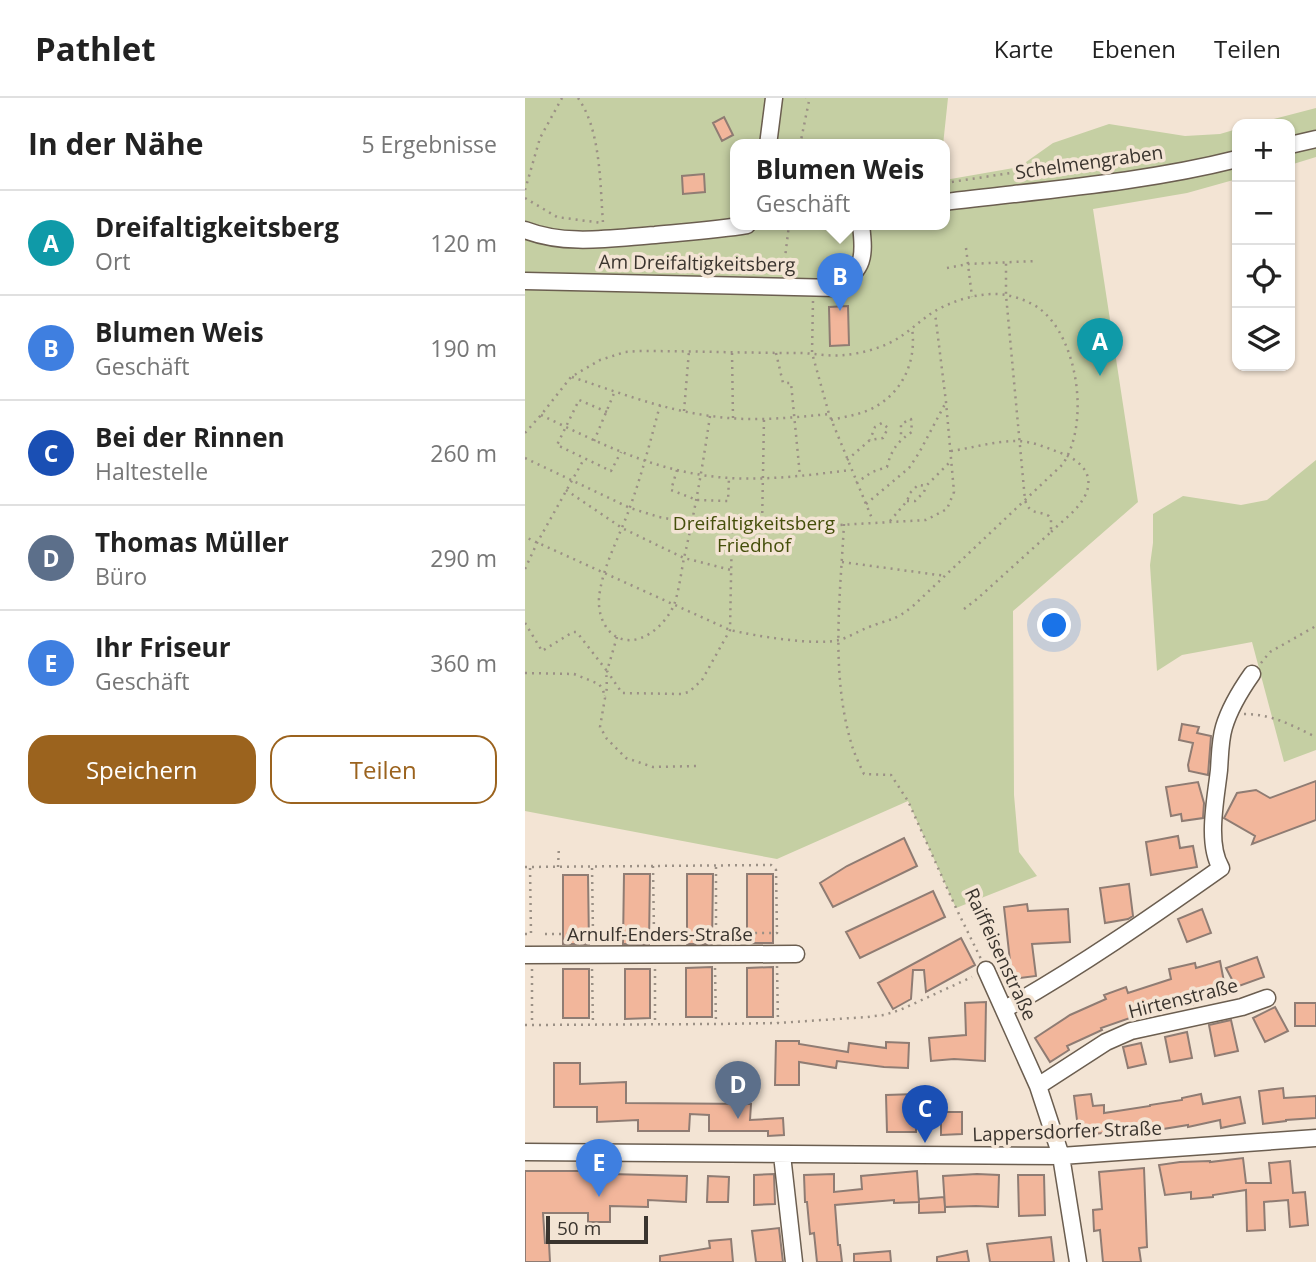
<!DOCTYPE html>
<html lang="de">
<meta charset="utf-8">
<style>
:root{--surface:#fff;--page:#f6f6f6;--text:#222;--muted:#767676;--line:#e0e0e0;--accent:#9b631e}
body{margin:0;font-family:"Open Sans",sans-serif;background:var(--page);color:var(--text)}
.controls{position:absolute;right:21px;top:21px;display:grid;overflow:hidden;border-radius:14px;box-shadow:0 2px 5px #0004}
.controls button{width:63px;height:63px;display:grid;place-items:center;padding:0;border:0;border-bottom:2px solid var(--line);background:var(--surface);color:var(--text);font:35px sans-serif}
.scale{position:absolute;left:21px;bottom:18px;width:102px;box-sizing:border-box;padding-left:7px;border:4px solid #3a342e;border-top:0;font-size:19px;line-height:24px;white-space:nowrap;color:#3a342e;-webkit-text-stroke:5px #f3e4d4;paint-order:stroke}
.you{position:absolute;left:530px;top:528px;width:24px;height:24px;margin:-18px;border:5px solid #fff;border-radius:50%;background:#1a73e8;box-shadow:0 0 0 10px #1a73e833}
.badge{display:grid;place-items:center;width:46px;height:46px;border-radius:50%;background:var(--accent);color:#fff;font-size:23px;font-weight:700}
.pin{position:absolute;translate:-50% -58px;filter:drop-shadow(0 2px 4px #0008)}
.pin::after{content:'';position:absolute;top:37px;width:24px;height:21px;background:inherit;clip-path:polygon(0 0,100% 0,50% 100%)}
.popup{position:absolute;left:205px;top:41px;width:220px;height:91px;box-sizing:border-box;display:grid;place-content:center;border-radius:14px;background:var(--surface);filter:drop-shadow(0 2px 5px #0005);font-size:23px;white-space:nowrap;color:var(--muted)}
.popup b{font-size:26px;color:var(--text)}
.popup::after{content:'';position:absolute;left:50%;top:100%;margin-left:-14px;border:14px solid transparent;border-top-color:var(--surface)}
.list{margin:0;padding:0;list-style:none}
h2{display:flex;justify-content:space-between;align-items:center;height:91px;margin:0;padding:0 28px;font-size:30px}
h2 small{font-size:23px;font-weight:400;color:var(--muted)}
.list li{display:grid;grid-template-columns:46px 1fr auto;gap:21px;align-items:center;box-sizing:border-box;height:105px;padding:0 28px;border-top:2px solid var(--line)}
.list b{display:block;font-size:26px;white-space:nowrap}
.list p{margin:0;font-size:23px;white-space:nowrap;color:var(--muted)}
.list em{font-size:23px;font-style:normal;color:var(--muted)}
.actions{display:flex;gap:14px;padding:21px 28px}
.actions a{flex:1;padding:16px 0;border:2px solid var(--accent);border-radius:21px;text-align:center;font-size:24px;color:var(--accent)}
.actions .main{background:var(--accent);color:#fff}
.icon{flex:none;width:38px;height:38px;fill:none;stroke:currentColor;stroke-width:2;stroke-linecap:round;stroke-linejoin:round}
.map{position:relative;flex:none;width:791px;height:1164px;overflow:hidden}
header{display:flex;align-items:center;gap:42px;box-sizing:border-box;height:98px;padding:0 35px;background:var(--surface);border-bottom:2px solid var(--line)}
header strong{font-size:33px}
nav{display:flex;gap:38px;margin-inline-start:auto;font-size:24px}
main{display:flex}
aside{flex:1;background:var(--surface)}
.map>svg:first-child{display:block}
.green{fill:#c5cfa3}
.building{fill:#f2b69b;stroke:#8f7c73;stroke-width:2}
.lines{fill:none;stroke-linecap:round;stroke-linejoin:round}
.minor-casing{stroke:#6b5e50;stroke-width:19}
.path{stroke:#9b9085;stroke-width:2.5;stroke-dasharray:2 5;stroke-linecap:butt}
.minor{stroke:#fff;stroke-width:16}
.labels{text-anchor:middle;stroke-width:7;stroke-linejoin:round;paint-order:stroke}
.street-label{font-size:19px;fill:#3a342e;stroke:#f3e4d4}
.park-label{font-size:19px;fill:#454f0b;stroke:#f3e4d4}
</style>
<header>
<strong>Pathlet</strong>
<nav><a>Karte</a><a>Ebenen</a><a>Teilen</a></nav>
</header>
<main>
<aside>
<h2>In der Nähe<small>5 Ergebnisse</small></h2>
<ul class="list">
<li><span class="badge" style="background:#0f9aa8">A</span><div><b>Dreifaltigkeitsberg</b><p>Ort</p></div><em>120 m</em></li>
<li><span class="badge" style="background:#3f7fe0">B</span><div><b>Blumen Weis</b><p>Geschäft</p></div><em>190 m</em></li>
<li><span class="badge" style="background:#1a4fb4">C</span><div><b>Bei der Rinnen</b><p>Haltestelle</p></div><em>260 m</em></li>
<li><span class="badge" style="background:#5c6f8a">D</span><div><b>Thomas Müller</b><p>Büro</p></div><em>290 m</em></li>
<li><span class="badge" style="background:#3f7fe0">E</span><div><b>Ihr Friseur</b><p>Geschäft</p></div><em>360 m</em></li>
</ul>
<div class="actions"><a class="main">Speichern</a><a>Teilen</a></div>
</aside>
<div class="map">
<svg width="791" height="1164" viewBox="0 0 791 1164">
<rect width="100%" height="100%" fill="#f3e4d4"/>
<path class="green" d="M0,0h423l-5,47h-208v80h210v-45l74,-13 34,-24 56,-19 76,12 35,-2 17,-5v50l-50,14 -94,16 45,293 -125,109 1,184 5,57 18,24 -81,32 -48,-107 -131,58 -252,-48z
M791,10v49l-26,8v-41h-35z
M791,362v290l-32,12 -32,-120 -70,13 -25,16 -7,-106 3,-22v-29l30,-18 58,9 26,-5z"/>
<path class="building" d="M199,19l9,18 -11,6 -9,-18z
M179,76l1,18 -22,2 -1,-18z
M323,208l1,39 -19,1 -1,-39z
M657,626l17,3 -2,6 14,3 -3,39 -19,-4 -1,-6 5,-22 -14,-3z
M791,683v39l-64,24 3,-8 -31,-18 13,-25 19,-3 14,8z
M673,684l6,21 -1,15 -21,3 -1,-7 -10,2 -5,-29z
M653,738l2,12 13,-2 4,21 -46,8 -5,-33z
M379,740l13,28 -84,41 -13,-24 27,-17z
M99,776h26l-1,70h-26z
M162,776h26l-1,70h-25z
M222,776h26v69h-26z
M38,777h25l1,69h-26z
M604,786l4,32 -5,3 -23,4 -5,-35z
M408,793l12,26 -85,41 -14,-26z
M502,806l1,7 40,-2 2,33 -38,2 4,32 -24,3 -8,-72z
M677,811l9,24 -24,9 -9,-23z
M436,840l14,27 -49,27 -2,-22h-11l-2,29 -18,10 -15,-26z
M732,859l7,20 -28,10 -10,-19z
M695,863l6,31 -24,6 1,4 -26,6 -1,-6 -75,26 1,2 -35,16 2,4 -19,12 -15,-24 35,-23 36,-16 -2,-4 22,-8 2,6 43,-14 -2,-10 26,-6 1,5z
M187,869v50h-26v-49z
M248,869v50h-26v-49z
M38,871h26v49h-26z
M100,871h25v49l-25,1z
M461,904l-1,59 -31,-2 -23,2 -2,-23 37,-3 -1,-32z
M770,905h21v23h-21z
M750,909l13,24 -23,11 -12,-24z
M706,922l7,31 -23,5 -6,-31z
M662,934l5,26 -22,4 -5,-25z
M251,943h23v3l49,8 1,-9 37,5v-6l23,1 -1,25 -24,-1 -47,-6 -1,7 -37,-6v23h-24z
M616,945l5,21 -18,4 -5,-21z
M29,965h26v21l46,-2v21l125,1 -1,16 33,-2 1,17 -16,1v-5h-59v-16l-19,-1 -1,17h-51v-11l-41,2v-15h-43z
M758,990l1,10 32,-2v22l-30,2v1l-23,3 -4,-33z
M391,996v38h-29l-1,-37z
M566,996l2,12 11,-1v8l46,-7v-1l32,-5v-2l19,-4 2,10 37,-7 5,26 -24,5 -1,-8 -32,7v-2l-68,11 -1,-5 -40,5 -5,-40z
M416,1014h21v22l-21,1z
M718,1060l3,25h25l-2,-20 21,-2 3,32 12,-1 3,33 -18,2 -2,-27 -24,2 1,28 -18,1 -1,-41 -33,5v2l-22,2v-7l-26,3 -6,-30 21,-3 30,-1v1z
M619,1070l3,79 -8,1 2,14h-38l-3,-32 -6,1 -1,-21 9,-1 -3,-37z
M0,1073h85v3l77,2 -1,26 -38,-2v7l-38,-1v16h-22v-9h-45l2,30h4l1,19h-25z
M392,1073l2,31 -25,1v-3l-59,5 3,40h2l2,17h-25l-3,-29 -4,1 -3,-32h-2l-1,-27 30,-1v18l28,-3 -1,-13z
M249,1076l1,30 -21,1v-30z
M452,1076l22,1 -1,32 -22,-1 -31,1v5l-26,1v-14l25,-2 1,10 -2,-31z
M493,1077h26l1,40 -26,1z
M183,1078l21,1 -1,25h-21z
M254,1130l4,34h-27l-4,-31z
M526,1139l3,25h-64l-3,-18z
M206,1141l2,23h-73v-6l50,-8 -1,-7z
M365,1153l1,11h-37v-8z
M442,1153l2,11h-32v-5z"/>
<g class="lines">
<g class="minor-casing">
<path id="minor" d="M243,47l6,-47
M765,47l26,-6
M420,104c97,-12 197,-19 292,-43
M0,132c41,16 87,8 130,5 30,-3 61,-5 92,-10
M0,183l312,7c27,-20 28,-30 24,-63
M0,857l271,-1
M461,872l52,116 23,70 17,106
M480,911c75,-42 145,-91 216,-141 -15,-25 -5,-70 -2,-98 1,-14 1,-30 5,-43 6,-20 16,-36 28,-53
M513,988l68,-44 25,-11 111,-24 25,-9
M0,1054l536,4 255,-18
M257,1057l12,107"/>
</g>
<path class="path" d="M53,0c23,32 22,86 25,125
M275,47l9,-44 -3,-3
M420,85l85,-13 25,4
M0,92l15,-52 22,-40
M0,100l32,19 45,6
M441,150l6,49
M422,170l21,-4 68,-3
M258,176l6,-49
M288,203l-1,52 17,61 44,107
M207,255l1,65
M251,255l7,30h8l9,93
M47,279c45,15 92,33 139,39 39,6 79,2 118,-2
M135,307c-9,34 -18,69 -30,102 -10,29 -28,60 -31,91 -1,14 4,30 16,38 23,14 50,-10 59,-31 5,-14 7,-32 10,-47 11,-47 19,-94 26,-142
M159,313l5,-60
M82,314l-28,-12 -22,45 54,26 10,-19
M16,317c52,25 103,51 161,60 49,8 99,1 149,-5
M306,322c13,-3 26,-5 38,-10 33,-15 48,-48 43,-82
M0,335l16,-18 30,-38 29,-17 25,-8 13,-1c54,0 107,2 160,2 15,0 32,4 47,2 19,-2 40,-8 55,-18 12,-8 22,-18 35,-26 19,-11 48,-20 71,-16 11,2 25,7 34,14 39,30 50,117 22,156l-149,141c-18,15 -24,13 -44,21 -10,4 -20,10 -30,13 -24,6 -84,-4 -109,-10l-205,-93
M69,343l21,-50
M426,353c21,-3 44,-10 65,-10 15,0 29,6 42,11 27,9 41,28 21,53 -8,10 -19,18 -28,27
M0,360l105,50 29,9 33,6 40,4 55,1 139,-8 21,-11 7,-17 -8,-90 -11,-89
M322,362l23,-20 13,-2 5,-10 -6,-5 -7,4 -5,13
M152,372l-6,20 26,10 31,1 1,-23
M331,385l16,-11 15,-5c4,-17 11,-26 25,-35l-1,-13 -10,5v15
M41,392l56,38 62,30 47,12
M382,403h8l9,-9 2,-6
M341,406l43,-36 10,-15 26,-49
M365,423l17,-20 3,-8 8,-8 8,1 26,-26
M319,426c-4,75 -14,153 9,225 3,8 7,17 11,25l27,1 17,26 48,107 25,51
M237,429l2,-108
M317,464l104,14
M0,471l12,-26 47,-84
M439,511l13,-10 74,-67v-14l-2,-2c-11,-6 -19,0 -24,-16l-19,-205v-33
M0,525l17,28 31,-19h3l3,3 28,36c-2,10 2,14 -2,25
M92,539l-10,34 15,22 59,1 8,-2 13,-12 28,-50 2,-103
M736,565l9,-11 46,-26
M0,575l49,1 25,10 4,6 2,8 -5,29 7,12 19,19 27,9 45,-1
M719,616c28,0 47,11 72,23
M0,769l246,-2 5,5 1,63h-45
M33,769l1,-21
M143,835h48v-67
M0,836h6l-1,-67
M20,836h48l-1,-67
M82,836l47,-1 -1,-67
M252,868l1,57
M190,870l1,56
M7,871v56
M67,871l1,56
M130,871v56
M0,927l191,-1 62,-1 89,-6 17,-2 16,-5 72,-33"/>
<use href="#minor" class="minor"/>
</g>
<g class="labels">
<g class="street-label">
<text transform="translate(564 64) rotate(-8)" y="7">Schelmengraben</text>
<text transform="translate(172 165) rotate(1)" y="7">Am Dreifaltigkeitsberg</text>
<text x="135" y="843">Arnulf-Enders-Straße</text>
<text transform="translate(476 856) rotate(65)" y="7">Raiffeisenstraße</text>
<text transform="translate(658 900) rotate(-14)" y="7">Hirtenstraße</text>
<text transform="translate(542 1033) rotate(-2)" y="7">Lappersdorfer Straße</text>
</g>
<g class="park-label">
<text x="229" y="432">Dreifaltigkeitsberg<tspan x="229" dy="22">Friedhof</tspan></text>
</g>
</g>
</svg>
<div class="controls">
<button>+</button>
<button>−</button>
<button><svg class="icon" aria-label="locate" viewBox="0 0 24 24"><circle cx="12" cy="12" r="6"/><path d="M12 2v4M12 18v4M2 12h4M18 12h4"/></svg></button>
<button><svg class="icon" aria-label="layers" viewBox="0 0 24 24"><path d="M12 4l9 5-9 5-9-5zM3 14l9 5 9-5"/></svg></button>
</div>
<div class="scale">50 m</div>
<div class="you"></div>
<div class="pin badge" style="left:575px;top:278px;background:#0f9aa8">A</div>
<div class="pin badge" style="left:315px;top:213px;background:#3f7fe0">B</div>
<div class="popup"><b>Blumen Weis</b>Geschäft</div>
<div class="pin badge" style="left:400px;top:1045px;background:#1a4fb4">C</div>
<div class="pin badge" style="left:213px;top:1021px;background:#5c6f8a">D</div>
<div class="pin badge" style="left:74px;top:1099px;background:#3f7fe0">E</div>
</div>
</main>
